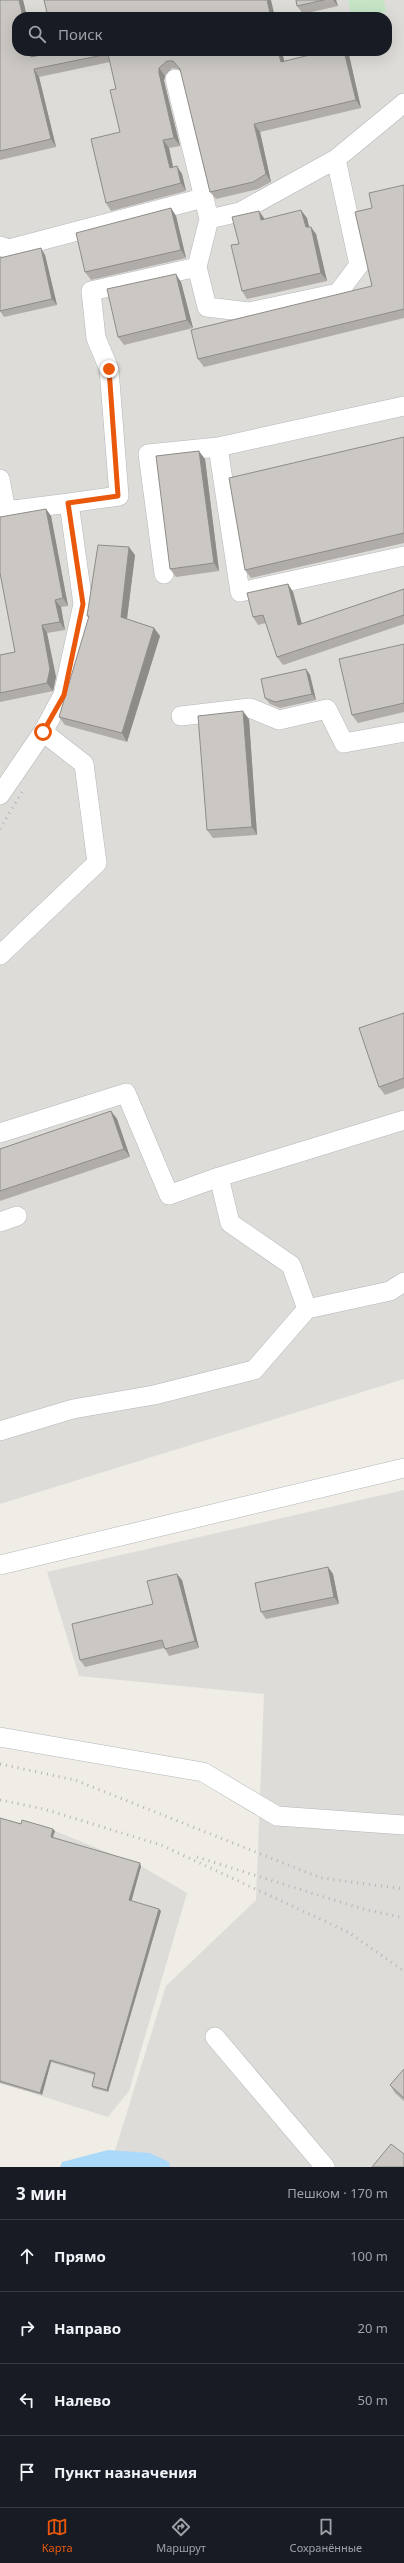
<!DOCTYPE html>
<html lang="ru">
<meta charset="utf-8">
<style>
:root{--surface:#171b24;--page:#242831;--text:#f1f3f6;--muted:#9ea1a6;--line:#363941;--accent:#ea580c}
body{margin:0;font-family:"Noto Sans",sans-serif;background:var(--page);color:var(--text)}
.stop{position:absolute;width:12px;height:12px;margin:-9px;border:3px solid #ea580c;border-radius:50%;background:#fff}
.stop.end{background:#ea580c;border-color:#fff;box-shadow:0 1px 4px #0008}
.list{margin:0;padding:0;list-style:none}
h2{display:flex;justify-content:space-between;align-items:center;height:52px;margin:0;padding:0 16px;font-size:17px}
h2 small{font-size:13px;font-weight:400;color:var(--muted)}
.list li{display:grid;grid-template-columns:26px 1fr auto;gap:12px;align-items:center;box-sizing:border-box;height:72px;padding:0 16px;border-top:1px solid var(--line)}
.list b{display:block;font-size:15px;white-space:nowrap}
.list em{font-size:13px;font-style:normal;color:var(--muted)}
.icon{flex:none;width:22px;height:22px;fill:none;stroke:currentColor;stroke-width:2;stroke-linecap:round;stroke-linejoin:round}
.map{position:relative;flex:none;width:404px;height:2167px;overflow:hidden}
.search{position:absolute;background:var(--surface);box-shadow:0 4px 16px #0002;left:12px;right:12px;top:12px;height:44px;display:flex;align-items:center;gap:10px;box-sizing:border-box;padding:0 14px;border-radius:16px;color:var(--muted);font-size:15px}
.sheet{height:340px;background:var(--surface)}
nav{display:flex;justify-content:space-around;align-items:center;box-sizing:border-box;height:56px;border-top:1px solid var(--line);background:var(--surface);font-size:11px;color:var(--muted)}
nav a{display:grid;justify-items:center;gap:2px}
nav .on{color:var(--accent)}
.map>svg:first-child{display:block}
.industrial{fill:#dedcd8;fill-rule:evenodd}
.green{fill:#c5e5c5}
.water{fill:#abd9fa}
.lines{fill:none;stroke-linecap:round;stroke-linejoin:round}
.minor-casing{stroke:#b3b6ba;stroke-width:20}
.minor{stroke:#fff;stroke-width:19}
.rail{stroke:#b4b5b6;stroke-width:3;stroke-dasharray:1 5;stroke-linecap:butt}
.wall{fill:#afaca9}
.shaded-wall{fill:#8e8c89}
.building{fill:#cbc8c4;stroke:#8e8c89}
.route{stroke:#ea580c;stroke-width:5}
</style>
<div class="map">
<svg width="404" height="2167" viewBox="0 0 404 2167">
<rect width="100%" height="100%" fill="#efede6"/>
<path class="industrial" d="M0,0h404v1379l-404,125zM17,17h370v34h-370z
M404,1490v677h-294l56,-181 90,-86 8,-206 -185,-18 -32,-104z
M0,1818l55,13 86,35 46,27 -58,198 -21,26 -108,-34z"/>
<path class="green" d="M348,0h36l2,12 -34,5z"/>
<path class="water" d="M108,2150l42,3 19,9 1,5h-110l2,-5z"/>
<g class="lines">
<g class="minor-casing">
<path id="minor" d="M175,79l34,140 31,-7 96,-53 68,-56
M0,246l9,3 194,-51
M197,267l12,-48
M218,447l22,145 164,-36
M0,479l6,32 63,-8 14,101 -20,91 -20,37 -43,63
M69,503l50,-7 -10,-127 -13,-31 -5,-47 106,-24 10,40 42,5 89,-19 21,-28 -23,-106
M164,574l-16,-120 70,-7 186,-41
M181,716l69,-8 29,12 48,-11 17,34 60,-11
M0,955l97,-92 -13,-99 -41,-32
M0,1133l126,-40 43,102 50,-18
M0,1222l17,-6
M307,1309l83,-18 14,-9
M0,1431l73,-22 81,-14 100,-25 53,-61 -16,-44 -61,-42 -11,-46 185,-57
M0,1565l404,-97
M0,1737l203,35 74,44 127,9
M215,2037l110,130"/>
</g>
<use href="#minor" class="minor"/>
<path class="rail" d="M0,829l23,-39
M0,1764l75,16 246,98 83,11
M0,1800l44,9 117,36 187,87 56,39
M197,1857l162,51 45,10"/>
</g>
<path class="wall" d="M0,0h23l4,17h-10l18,39 21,-4 -1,-1h227l2,10 65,-6 12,53 -101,24 11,50 -13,7 -42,10 -6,-7 -29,-121 -3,-2 -6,-1 -7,8 -1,5 16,65 -11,2 4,19 9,7 4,17 -75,20 -5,-8 14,-71 -4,-43 -6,-27 -71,15 17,70 -56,13z
M296,0h40l2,6 -35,8 -6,-8z
M404,185v133l-200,49 -6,-8 174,-73v-78z
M171,208l5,8 10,42 -95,22 -6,-8z
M264,218v1l43,-1 2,9 7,7 11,47 -80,18 -5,-8 -3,-47z
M45,255l12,50 -53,12 -4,-6v-53z
M181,282l12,46 -69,17 -6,-8z
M404,437v106l-153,35 -6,-8z
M205,459l14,112 -43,6 -6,-8z
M46,509l5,7 17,90 -7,1 4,23 -18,3 9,44 -3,14 -53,11v-47l15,-3z
M135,555l-8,64 27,9 6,8 -33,106 -62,-17 -6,-8 30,-99 -2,-2z
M288,584l5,8 9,32 102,-35v35l-121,41 -6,-8 -11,-34 -8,2 -5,-8z
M404,644v68l-46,11 -6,-8z
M306,669l4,6 6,25 -36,8 -10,-4 -5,-6z
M249,719l8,116 -44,3 -6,-8z
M404,1013v75l-19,7 -6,-8z
M111,1111l6,8 13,38 -130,44v-52z
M328,1567l5,7 6,30 -73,15 -5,-7z
M182,1580l17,68 -30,8 -4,-7 -1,-1 -79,19 -5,-7 73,-56z
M0,1818l21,6 34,7 -2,6 88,29 -10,35 30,10 -53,181 -15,-4 -1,-2 3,-11 -44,-13 -9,33 -42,-12z
M404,2069v32l-9,-8 -5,-8z"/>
<path class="shaded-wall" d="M19,0h4l4,17h-4z
M267,0h4l4,17h-4z
M333,0h3l2,6z
M30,51h4l3,14 -6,-8z
M278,51h4l4,19 -5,-8z
M344,51h2l3,4 12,53 -5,-8z
M159,68l6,8 -1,5 16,65 -6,-8 -15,-65z
M34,69l5,8 17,70 -5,-8z
M254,124l6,8 11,50 -5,-8z
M163,140l6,8 6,28 -5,-8z
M177,166l5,8 4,17 -5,-8z
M171,208l5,8 10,42 -5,-8z
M301,210l6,8 4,17 -5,-8z
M259,211l5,7 3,9 -6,-7z
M311,227l5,7 11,47 -6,-8z
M41,248l4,7 12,50 -5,-6z
M176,274l5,8 12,46 -6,-8z
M199,451l6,8 14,112 -5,-8z
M46,509l5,7 17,90 -5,-8z
M129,547l6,8 -9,71 -5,-9z
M288,584l5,8 11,40 -6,-7z
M55,600l6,7 4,23 -5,-8z
M42,625l5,8 9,44 -3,14 -6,-8z
M154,628l6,8 -33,106 -5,-9z
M306,669l4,6 6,25 -4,-6z
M243,711l6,8 8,116 -5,-8z
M111,1111l6,8 13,38 -6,-8z
M328,1567l5,7 6,30 -5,-7z
M177,1574l5,6 17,68 -4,-7z
M53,1829l2,2 -3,8 -1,-2z
M140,1863l1,3 -10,37 -2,-3z
M159,1909l2,2 -53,181 -1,-2z
M50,2060l1,2 -9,33 -2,-2z"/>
<path class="building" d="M0,0h19l4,17h-6v34h13l1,6 25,-5 -1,-1h223l3,11 45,-11h18l12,49 -102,24 12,50 -13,8 -43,10 -30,-123 -7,-8h-6l-8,7v5l15,65 -11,2 7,28 7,-2 4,17 -75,20 -15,-64 29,-7 -10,-42 6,-1 -8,-35 -74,15 17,70 -51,12z
M44,0h223l4,17h-223z
M296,0h28l-27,6z
M404,185v124l-206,50 -7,-29 181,-44 -17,-74 17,-4 -3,-15z
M171,208l10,42 -96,22 -9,-39z
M301,210l5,17h5l10,46 -79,18 -11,-46 8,-1 -7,-27 27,-6 2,9z
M41,248l11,51 -52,12v-53z
M176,274l11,46 -69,17 -11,-48z
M404,437v96l-159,37 -16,-92z
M199,451l15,112 -44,6 -14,-113z
M46,509l17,89 -8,2 5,22 -18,3 8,44 -3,14 -47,10v-38l15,-3 -15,-79v-56z
M98,545l31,2 -8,70 33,11 -32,105 -63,-16 30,-101h-2z
M288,584l10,41 106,-36v26l-127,42 -14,-42 -10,2 -6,-24z
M404,644v59l-52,12 -13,-56z
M306,669l6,25 -37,8 -10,-4 -4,-19z
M243,711l9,116 -45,3 -9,-114z
M404,1013v65l-25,9 -20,-59z
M111,1111l13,38 -124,42v-42z
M328,1567l6,30 -73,15 -6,-29z
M177,1574l18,67 -30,8 -3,-9 -82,20 -8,-36 81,-20 -6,-23z
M0,1818l21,6 1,-4 31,9 -2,8 89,26 -11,37 30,9 -52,181 -15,-4 3,-13 -45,-13 -10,33 -40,-12z
M404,2069v29l-14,-13z
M391,2144l13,10v13h-32z"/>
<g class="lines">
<path class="route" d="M43,732l21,-37 19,-91 -15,-101 50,-7 -9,-127"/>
</g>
</svg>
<div class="stop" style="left:43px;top:732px"></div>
<div class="stop end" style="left:109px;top:369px"></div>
<div class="search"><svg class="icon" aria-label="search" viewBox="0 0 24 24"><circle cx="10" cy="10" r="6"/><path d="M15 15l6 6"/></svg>Поиск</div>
</div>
<section class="sheet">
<h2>3 мин<small>Пешком · 170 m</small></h2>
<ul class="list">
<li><svg class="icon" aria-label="ahead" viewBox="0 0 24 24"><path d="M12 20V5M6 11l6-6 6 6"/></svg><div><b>Прямо</b></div><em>100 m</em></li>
<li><svg class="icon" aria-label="right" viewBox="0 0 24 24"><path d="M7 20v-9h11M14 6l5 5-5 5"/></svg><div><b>Направо</b></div><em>20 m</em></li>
<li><svg class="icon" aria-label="left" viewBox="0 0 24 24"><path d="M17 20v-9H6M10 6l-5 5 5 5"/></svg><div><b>Налево</b></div><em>50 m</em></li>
<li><svg class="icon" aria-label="arrive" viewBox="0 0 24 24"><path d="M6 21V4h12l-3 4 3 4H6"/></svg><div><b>Пункт назначения</b></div></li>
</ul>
</section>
<nav>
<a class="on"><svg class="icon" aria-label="map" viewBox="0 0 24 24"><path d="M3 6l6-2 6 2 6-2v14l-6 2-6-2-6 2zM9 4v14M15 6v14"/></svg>Карта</a>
<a><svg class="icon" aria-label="directions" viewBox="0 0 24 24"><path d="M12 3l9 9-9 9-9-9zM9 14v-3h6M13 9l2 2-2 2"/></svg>Маршрут</a>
<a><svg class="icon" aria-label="saved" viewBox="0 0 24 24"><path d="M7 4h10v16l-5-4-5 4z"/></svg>Сохранённые</a>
</nav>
